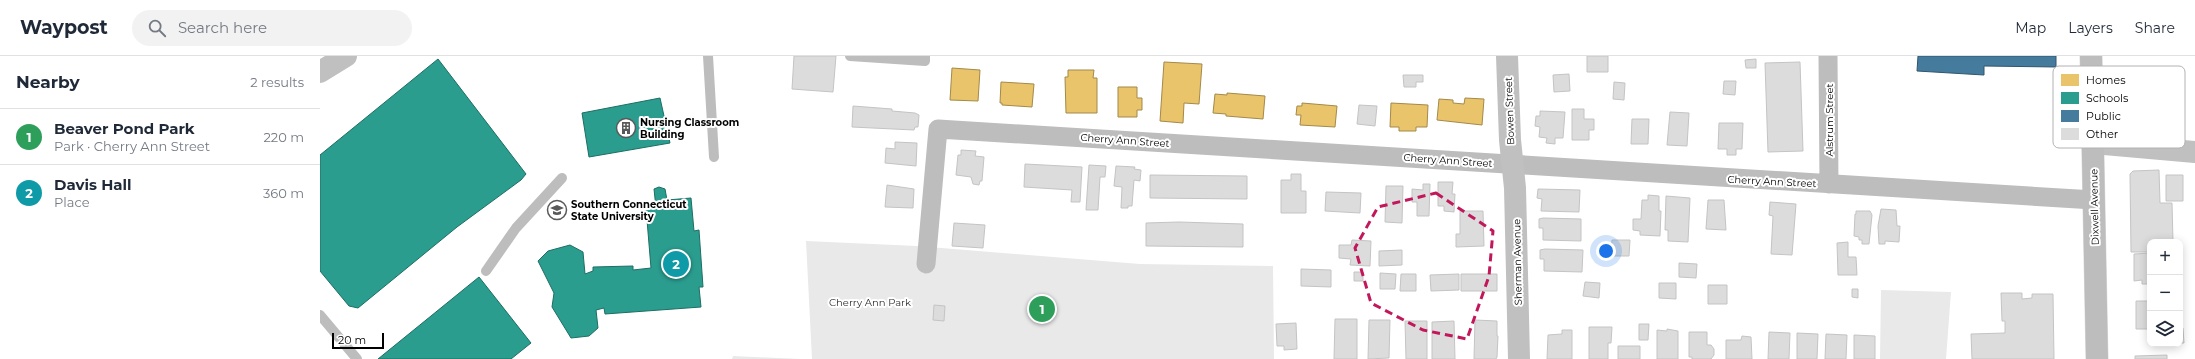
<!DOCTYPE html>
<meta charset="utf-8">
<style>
:root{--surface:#fff;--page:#f2f2f3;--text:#1f2937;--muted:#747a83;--line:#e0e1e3;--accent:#7c3aed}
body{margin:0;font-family:Montserrat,sans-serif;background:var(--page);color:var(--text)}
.controls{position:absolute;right:12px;bottom:12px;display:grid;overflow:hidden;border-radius:8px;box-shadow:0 2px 10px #0003}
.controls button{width:36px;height:36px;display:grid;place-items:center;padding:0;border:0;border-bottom:1px solid var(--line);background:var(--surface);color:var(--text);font:20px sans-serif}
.scale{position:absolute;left:12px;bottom:10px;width:52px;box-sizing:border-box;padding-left:4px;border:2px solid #000;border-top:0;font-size:11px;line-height:14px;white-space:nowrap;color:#000;-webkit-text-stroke:3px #fff;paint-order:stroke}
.you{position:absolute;left:1286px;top:195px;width:14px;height:14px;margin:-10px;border:3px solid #fff;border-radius:50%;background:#1a73e8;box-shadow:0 0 0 6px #1a73e833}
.badge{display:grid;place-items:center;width:26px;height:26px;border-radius:50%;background:var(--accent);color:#fff;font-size:13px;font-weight:700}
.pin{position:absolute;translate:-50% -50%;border:2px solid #fff;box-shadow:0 1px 4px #0006}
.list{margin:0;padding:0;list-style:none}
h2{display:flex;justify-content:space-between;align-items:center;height:52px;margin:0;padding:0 16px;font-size:17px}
h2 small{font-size:13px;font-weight:400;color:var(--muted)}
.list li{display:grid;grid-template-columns:26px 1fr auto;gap:12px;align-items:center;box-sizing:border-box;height:56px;padding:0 16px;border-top:1px solid var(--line)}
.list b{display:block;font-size:15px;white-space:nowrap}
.list p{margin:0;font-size:13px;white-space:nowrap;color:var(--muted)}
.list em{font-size:13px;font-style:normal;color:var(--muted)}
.icon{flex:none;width:22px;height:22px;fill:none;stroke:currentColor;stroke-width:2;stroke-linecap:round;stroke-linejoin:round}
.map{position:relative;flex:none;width:1875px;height:303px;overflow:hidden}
header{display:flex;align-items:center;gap:24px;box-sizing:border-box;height:56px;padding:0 20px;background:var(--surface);border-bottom:1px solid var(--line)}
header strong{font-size:19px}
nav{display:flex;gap:22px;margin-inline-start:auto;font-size:14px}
.search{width:280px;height:36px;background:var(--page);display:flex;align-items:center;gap:10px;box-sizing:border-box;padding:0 14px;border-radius:22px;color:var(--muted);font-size:15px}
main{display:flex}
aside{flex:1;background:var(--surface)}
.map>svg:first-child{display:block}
.green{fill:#e9e9e9}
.homes{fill:#e9c46a;stroke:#a3894a}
.schools{fill:#2a9d8f;stroke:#1d6e64}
.public{fill:#457b9d;stroke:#30566e}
.building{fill:#dcdcdc;stroke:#c4c4c4}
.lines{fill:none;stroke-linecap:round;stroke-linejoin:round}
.primary-casing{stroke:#dbdbdb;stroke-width:23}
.service{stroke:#bdbdbd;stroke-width:10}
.minor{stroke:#bdbdbd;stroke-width:19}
.secondary{stroke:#c0c0c0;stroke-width:22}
.primary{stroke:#bdbdbd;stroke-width:22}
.marked{fill:none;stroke:#c2185b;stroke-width:3;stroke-dasharray:8 5;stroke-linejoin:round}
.labels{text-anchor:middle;stroke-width:4;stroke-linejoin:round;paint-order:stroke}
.street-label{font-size:10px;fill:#000;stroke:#fff}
.poi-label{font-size:10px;font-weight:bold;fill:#000;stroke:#fff;text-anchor:start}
.park-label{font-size:10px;fill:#2e2e2e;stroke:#fff}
.key{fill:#fff;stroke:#b2b2b2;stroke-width:1}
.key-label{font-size:11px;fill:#000}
</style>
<header>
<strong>Waypost</strong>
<div class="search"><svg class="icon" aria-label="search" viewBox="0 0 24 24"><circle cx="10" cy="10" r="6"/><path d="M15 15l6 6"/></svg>Search here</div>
<nav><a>Map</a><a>Layers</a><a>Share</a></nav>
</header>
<main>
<aside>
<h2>Nearby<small>2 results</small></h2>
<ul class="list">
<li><span class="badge" style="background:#2e9e5b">1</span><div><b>Beaver Pond Park</b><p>Park · Cherry Ann Street</p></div><em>220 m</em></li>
<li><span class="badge" style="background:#0f9aa8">2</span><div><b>Davis Hall</b><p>Place</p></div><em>360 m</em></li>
</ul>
</aside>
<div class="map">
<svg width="1875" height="303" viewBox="0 0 1875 303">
<rect width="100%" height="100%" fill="#fff"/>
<path class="green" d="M486,185l111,5 223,18 133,2 1,93h-462z
M1561,234l70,2 -5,67h-66z
M413,300l67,3h-68z"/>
<path class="homes" d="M844,6l38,2 -3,40 -15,-1 -1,20 -23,-2z
M632,12l28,2 -2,31 -28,-1z
M748,14h26l-1,8h4v35h-31l-1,-36h3z
M681,26l33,2 -2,23 -30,-2v-2h-2z
M798,31h19v11h5v12h-5v7h-19z
M907,37l38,3 -2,23 -37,-3v-2l-13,-1 2,-19 12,1z
M1145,42l19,1 -2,26 -45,-5 2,-21 14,1v3l11,1z
M982,47l35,3 -2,21 -35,-2 1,-10h-5l1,-9h5z
M1071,47l37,2 -1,22h-11v4h-17v-4h-9z"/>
<path class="schools" d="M118,3l88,115 -5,6 -64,47 -99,81 -9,-2 -29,-35v-116z
M340,42l10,45 -81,14 -7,-44z
M339,131l6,2 2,11 24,-2 3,33 5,-1 4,57h-4l2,20 -96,7 -1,-6 -8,2 2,18 -9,8 -18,2 -19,-31 2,-14 -16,-32 10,-10 22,-6 13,7 2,22 8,-3v-4l40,-1v4l18,-2 -5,-60h10l-2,-19z
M159,221l52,66 -20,16h-133z"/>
<path class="public" d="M1598,0h138v11l-72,-1v9l-67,-4z"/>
<path class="building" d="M474,0h42l-3,36 -41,-3z
M1267,0h21v16h-21z
M1436,3v9h-10l-1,-8z
M1480,6l3,89 -35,1 -3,-89z
M1249,18l1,17 -16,1 -1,-17z
M1083,19h20v7h-7v5h-12z
M1404,25h12l-1,14 -12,-1z
M1294,26l11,1 -1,17 -11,-1z
M1039,49l18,1 -2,20 -18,-2z
M533,50l39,3v2l23,2 4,2 -1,12h-3l-1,3 -62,-3z
M1252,53h12v10h10v11h-5v10h-17z
M1220,55l25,1 -2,26h-8v6l-9,-1 1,-5 -8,-1 1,-10 -5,-1 1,-10h4z
M1350,56l19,1 -2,33 -20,-1z
M1312,63h17l-1,25h-17z
M1399,67h24l-1,26h-6v6h-9v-6h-9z
M575,86l22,1 -1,23 -31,-3 1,-15 9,1z
M641,94l15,1 -1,5 9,1 -2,24h-2l-1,4 -6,-1 -2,-7 -15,-2 2,-20h3z
M705,108l57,3 -2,35h-9l1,-12 -48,-3z
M769,109l17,1 -1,11h-5l-2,33h-12z
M796,110l19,1 -1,2 7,1 -1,11 -6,-1 -2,26h-4v2h-7l1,-21 -8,-1z
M1839,114l1,33h12l1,39h-23v10h-19l-1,-78 3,-3z
M971,118h10v17h5v22h-25v-33h10z
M830,119l97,1v23l-97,-1z
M1846,119h17v26h-17z
M1118,126h15l-1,12h3l-1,18 -10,-1v-5h-6z
M1103,128h7l-1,32h-12v-14h-5v-13l11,1z
M567,129l27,4 -1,19 -28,-1z
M1066,130h17l-1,37 -17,-1z
M1218,133l42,1 -1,22 -38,-1 1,-12 -5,-1z
M1006,136l35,1 -1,20 -35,-2z
M1328,139l11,1v15h2l-1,25 -20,-1v-4l-7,-1v-11h8l1,-19h6z
M1346,140l24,2 -2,44 -20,-1v-11h-3z
M1388,144h16l2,30 -20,-1z
M1450,146l26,2 -4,51 -21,-1 2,-38 -4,-1z
M1561,153l15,1 1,16h3l-1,16 -14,-1v3h-6l-1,-18z
M1140,155h23l1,35 -28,1v-13h4z
M1536,155h14l2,4 -3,29h-7v-4h-3v-3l-5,-1 1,-22h1z
M1223,162l38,1v22l-38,-1v-12h-4v-9z
M859,166l64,2v23l-97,-1v-23z
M634,167l31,2 -2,23 -31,-2z
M1032,184l19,1 -1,25 -20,-1 1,-6 -12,-1v-13h12z
M1292,184h18l-1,16h-18z
M1528,186v15h8l1,18h-19l-1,-32z
M1225,193l38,1 -1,22 -38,-1v-12h-4v-9z
M1082,194v15l-23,1v-15z
M1830,197v31h-8v-4l-8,1v-27z
M1359,207l18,1 -1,14 -17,-1z
M981,213l30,1v17l-30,-1z
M1034,216h9v9h-9z
M1060,217l16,1 -1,15h-15z
M1081,218h15v17h-16z
M1139,218v16l-28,1 -1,-16z
M1141,218h36v17h-36z
M1265,226l15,1 -1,15 -16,-2z
M1339,227h17v16l-17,-1z
M1388,229h19v19h-19z
M1532,233h6v9l-6,-1z
M1681,237h21v6l10,-1v-4h21l1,65h-82l-1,-25 34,-1v-12h-3z
M1816,245h14v28h-14z
M614,249l11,1 -1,15 -11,-1z
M1015,263h22v40h-23z
M1049,264h21l-1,38 -21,1z
M1155,264l22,1v15h1l-1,21 -1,2h-22z
M1085,265h22v38h-21z
M1134,265l1,38h-23v-37z
M976,267l1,26 -13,1v-4h-7l-1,-22z
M1319,268h10l-1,16h-9z
M1269,271h23l-1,16h-3v16h-19z
M1860,272h3l1,15h-4z
M1347,273l11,2v28h-21v-29l10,1z
M1242,274h10v29h-25l1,-24 14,-1z
M1369,276h18v13h4l3,4v6l-3,4h-19v-2h-3z
M1449,276l21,1 -1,26h-21z
M1477,277l21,1 -1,25h-20z
M1506,278l21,1 -1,24h-21z
M1534,279l21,1v23h-21z
M1422,280l9,1 1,22h-26v-19h15z
M1298,290h22v13h-22z
M1847,299v4h-32v-3z"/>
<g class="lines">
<g class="primary-casing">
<path id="primary" d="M1771,0l6,303"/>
</g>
<path class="service" d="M388,0l6,101
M530,0l75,5v-5
M166,215l30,-43 46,-50
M0,259l37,44"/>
<path class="minor" d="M1508,0l1,128
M606,208l12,-135 1156,71"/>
<path class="secondary" d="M1187,0l3,84 5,48 4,171
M0,16l26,-16
M1773,87l102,9"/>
<use href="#primary" class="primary"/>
</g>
<path class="marked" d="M1116,137l57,38 -4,45 -22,63 -44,-9 -52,-27 -16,-55 23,-41z"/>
<defs>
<g id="building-ring" transform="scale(1)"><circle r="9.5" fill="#fff" stroke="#595959" stroke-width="1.5"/><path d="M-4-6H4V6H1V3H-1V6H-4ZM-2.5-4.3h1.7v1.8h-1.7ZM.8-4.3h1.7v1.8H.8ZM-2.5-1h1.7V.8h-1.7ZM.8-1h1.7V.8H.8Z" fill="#595959"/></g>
<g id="university-ring" transform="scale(1)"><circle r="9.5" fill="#fff" stroke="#595959" stroke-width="1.5"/><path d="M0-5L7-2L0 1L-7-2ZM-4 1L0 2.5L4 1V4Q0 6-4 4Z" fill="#595959"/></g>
</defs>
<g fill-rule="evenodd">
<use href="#building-ring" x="306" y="72"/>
<use href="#university-ring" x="237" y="154"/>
</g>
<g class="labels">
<g class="street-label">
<text transform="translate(1189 55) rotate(-92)" y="4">Bowen Street</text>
<text transform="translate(1509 64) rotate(-90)" y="4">Alstrum Street</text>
<text transform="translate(805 84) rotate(4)" y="4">Cherry Ann Street</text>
<text transform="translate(1128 104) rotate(4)" y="4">Cherry Ann Street</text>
<text transform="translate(1452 125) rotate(3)" y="4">Cherry Ann Street</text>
<text transform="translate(1774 151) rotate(-91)" y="4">Dixwell Avenue</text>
<text transform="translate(1197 206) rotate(-91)" y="4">Sherman Avenue</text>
</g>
<g class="poi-label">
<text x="320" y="70">Nursing Classroom<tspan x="320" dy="12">Building</tspan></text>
<text x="251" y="152">Southern Connecticut<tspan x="251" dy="12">State University</tspan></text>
</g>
<g class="park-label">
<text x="550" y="250">Cherry Ann Park</text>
</g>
</g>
<rect x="1733" y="10" width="132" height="82" rx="6" class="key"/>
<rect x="1741" y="18" width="18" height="12" fill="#e9c46a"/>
<rect x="1741" y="36" width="18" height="12" fill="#2a9d8f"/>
<rect x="1741" y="54" width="18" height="12" fill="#457b9d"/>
<rect x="1741" y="72" width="18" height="12" fill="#dcdcdc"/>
<g class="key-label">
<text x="1766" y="28">Homes</text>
<text x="1766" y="46">Schools</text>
<text x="1766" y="64">Public</text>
<text x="1766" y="82">Other</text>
</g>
</svg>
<div class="controls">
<button>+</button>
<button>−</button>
<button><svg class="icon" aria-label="layers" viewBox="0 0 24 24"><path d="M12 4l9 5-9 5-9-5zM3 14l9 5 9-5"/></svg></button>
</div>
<div class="scale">20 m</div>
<div class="you"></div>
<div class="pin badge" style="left:722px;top:253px;background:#2e9e5b">1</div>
<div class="pin badge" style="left:356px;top:208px;background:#0f9aa8">2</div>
</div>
</main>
